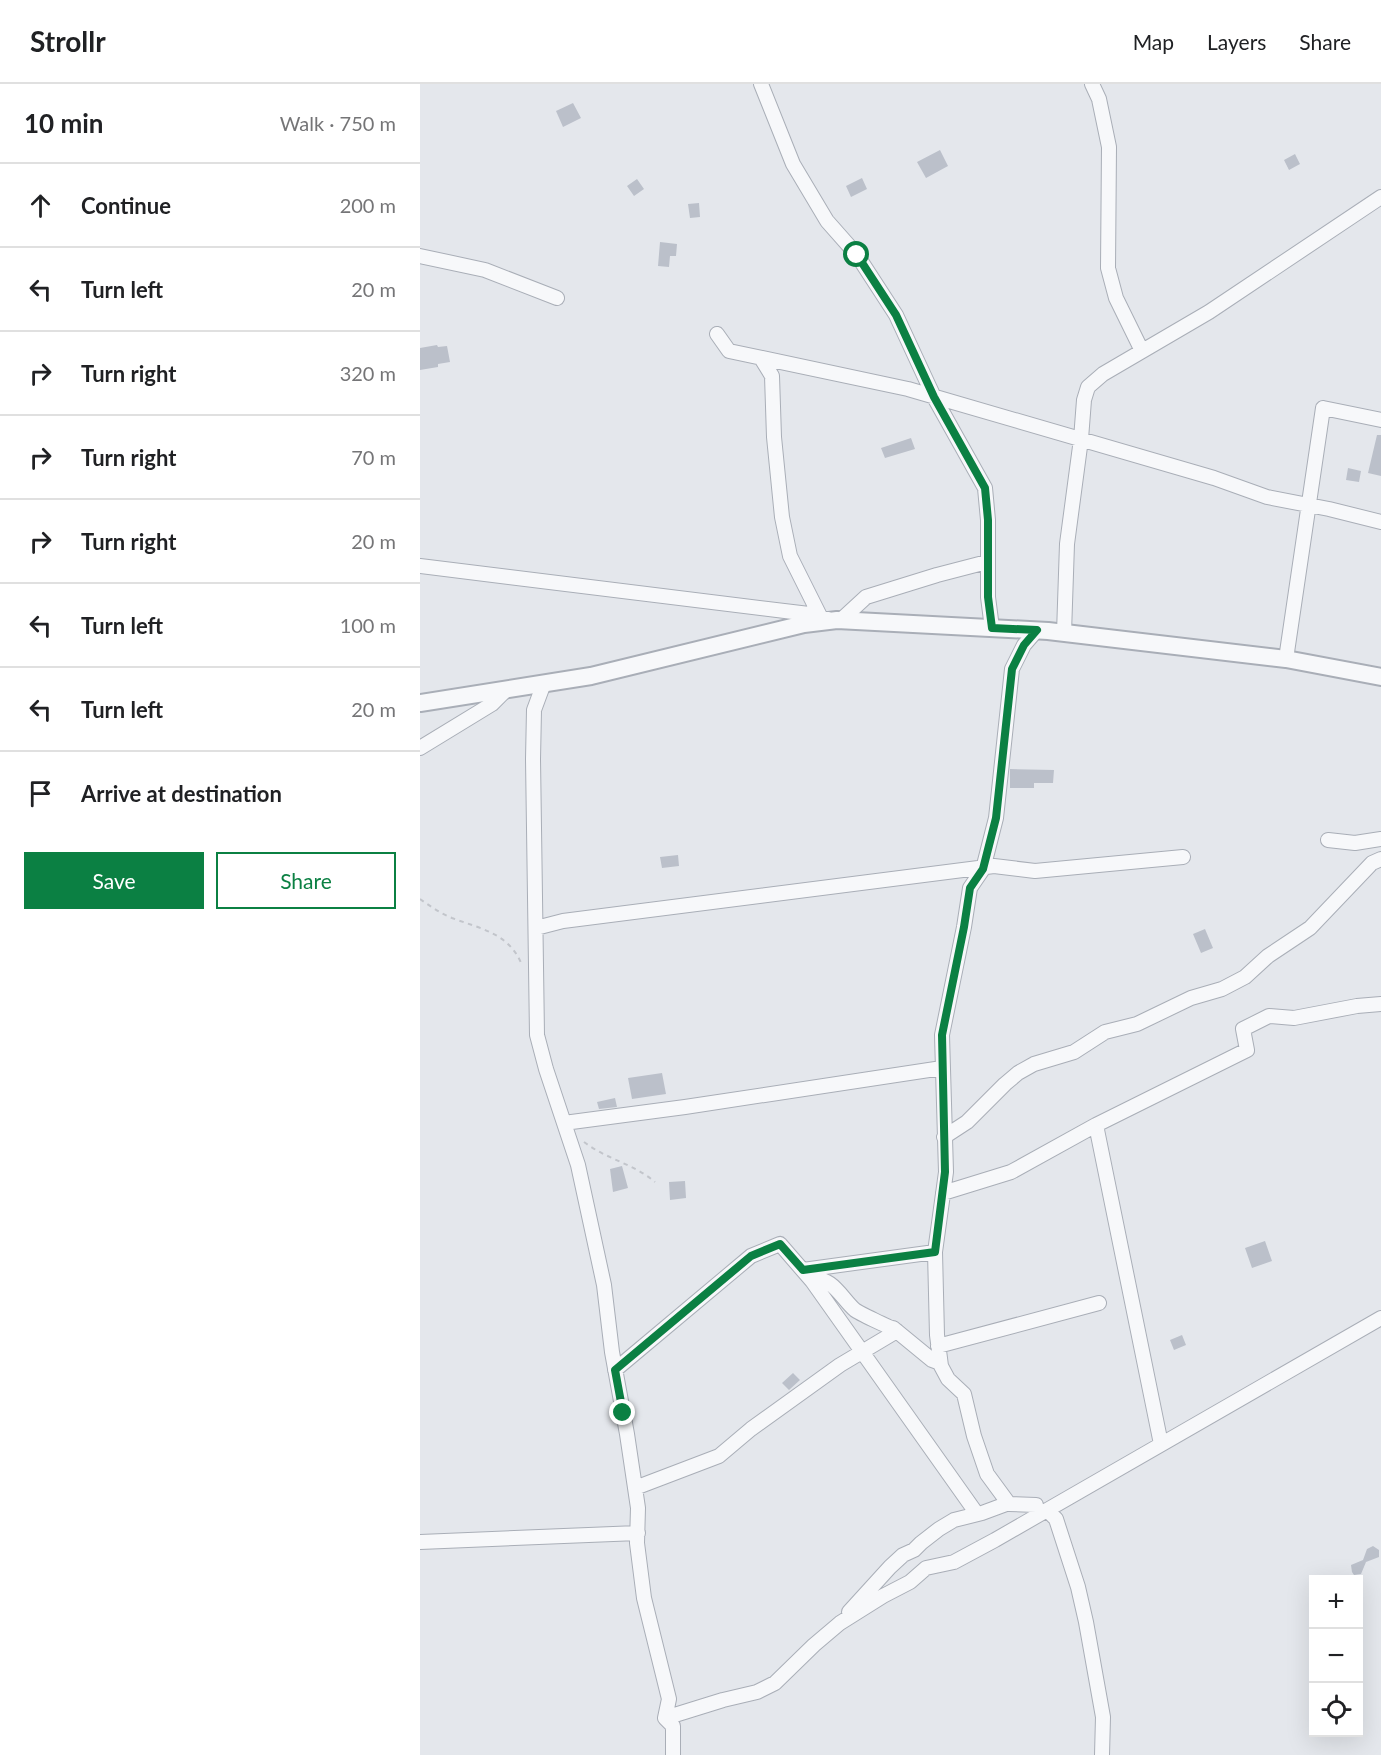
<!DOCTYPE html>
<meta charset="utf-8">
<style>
:root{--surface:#fff;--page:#f6f6f6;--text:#202124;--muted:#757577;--line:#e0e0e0;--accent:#0b8043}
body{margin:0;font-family:Lato,sans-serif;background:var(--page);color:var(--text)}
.controls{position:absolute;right:18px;bottom:18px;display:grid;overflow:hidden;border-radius:0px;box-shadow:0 6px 24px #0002}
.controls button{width:54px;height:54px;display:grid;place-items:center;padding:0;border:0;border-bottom:2px solid var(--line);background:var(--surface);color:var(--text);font:30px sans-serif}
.stop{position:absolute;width:18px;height:18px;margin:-14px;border:4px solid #0b8043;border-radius:50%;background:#fff}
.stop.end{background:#0b8043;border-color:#fff;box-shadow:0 2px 6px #0008}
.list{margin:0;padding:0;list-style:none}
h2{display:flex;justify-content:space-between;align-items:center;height:78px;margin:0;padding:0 24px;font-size:26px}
h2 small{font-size:20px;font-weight:400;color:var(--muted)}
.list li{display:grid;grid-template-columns:39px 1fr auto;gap:18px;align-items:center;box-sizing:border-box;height:84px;padding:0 24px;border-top:2px solid var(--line)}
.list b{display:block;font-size:22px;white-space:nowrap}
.list em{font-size:20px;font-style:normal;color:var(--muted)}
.actions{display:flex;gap:12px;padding:18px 24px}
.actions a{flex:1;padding:14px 0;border:2px solid var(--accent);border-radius:0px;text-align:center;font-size:21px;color:var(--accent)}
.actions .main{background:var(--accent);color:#fff}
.icon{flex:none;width:33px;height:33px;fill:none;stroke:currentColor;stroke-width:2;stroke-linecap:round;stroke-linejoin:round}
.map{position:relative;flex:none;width:961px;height:1671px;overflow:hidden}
header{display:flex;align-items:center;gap:36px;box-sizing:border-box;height:84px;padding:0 30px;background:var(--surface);border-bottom:2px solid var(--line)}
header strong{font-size:28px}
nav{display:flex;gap:33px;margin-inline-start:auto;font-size:21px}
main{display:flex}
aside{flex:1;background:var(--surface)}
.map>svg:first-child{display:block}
.building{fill:#bbc0ca}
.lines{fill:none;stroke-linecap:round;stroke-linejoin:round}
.minor-casing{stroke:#a9aeb7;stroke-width:16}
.tertiary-casing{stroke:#a9aeb7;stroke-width:20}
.path{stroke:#c2c5cb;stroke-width:2;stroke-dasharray:4.5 4.5;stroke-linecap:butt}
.minor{stroke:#f7f8fa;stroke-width:14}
.tertiary{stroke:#f7f8fa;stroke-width:16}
.route{stroke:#0b8043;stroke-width:8}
</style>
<header>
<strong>Strollr</strong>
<nav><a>Map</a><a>Layers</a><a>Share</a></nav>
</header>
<main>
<aside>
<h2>10 min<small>Walk · 750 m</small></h2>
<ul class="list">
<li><svg class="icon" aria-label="ahead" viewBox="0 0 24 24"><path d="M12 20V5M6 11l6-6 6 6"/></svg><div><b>Continue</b></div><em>200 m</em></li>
<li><svg class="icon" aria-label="left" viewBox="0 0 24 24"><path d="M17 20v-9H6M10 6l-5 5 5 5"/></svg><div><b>Turn left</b></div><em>20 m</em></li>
<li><svg class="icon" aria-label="right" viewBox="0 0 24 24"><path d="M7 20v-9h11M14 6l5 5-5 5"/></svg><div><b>Turn right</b></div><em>320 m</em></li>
<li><svg class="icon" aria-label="right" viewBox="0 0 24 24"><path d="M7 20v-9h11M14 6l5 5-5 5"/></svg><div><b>Turn right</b></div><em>70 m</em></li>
<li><svg class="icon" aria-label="right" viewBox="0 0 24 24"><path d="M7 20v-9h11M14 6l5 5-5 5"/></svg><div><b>Turn right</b></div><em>20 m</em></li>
<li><svg class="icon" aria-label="left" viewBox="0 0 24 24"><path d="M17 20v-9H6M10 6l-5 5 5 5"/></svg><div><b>Turn left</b></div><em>100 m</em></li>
<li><svg class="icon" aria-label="left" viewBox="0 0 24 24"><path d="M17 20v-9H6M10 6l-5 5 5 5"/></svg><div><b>Turn left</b></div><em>20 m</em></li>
<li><svg class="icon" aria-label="arrive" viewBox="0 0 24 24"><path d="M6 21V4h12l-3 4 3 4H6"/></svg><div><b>Arrive at destination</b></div></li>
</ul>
<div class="actions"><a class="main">Save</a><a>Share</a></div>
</aside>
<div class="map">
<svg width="961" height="1671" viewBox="0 0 961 1671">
<rect width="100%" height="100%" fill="#e4e7ec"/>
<path class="building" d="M153,19l8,15 -18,9 -7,-16z
M520,66l8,16 -22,12 -9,-16z
M875,70l5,10 -11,6 -5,-10z
M442,94l5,11 -16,8 -5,-11z
M217,95l7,10 -10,7 -7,-10z
M279,119l1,14 -10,1 -2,-14z
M240,158l17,2 -1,12h-6l-1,11 -11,-1z
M17,261l1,2 9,-1 3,16 -12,2v3l-18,3v-22z
M957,351h4v41l-13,-3z
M491,354l4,11 -30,9 -4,-10z
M928,384l13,3 -2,11 -13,-2z
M590,685l44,1 -1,13h-19v5h-24z
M258,771l1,11 -17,2 -2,-11z
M785,845l8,19 -12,5 -8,-19z
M242,989l4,21 -34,5 -4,-21z
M195,1014l2,9 -18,2 -2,-7z
M202,1082l6,22 -15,4 -3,-23z
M265,1097l1,17 -16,2 -1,-18z
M845,1157l7,20 -20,7 -7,-20z
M762,1251l4,10 -12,5 -4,-10z
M373,1289l7,7 -11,10 -7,-7z
M953,1462l6,4v7l-13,5 -5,12 -7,1 -2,-3 -1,-7 12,-5 4,-11z"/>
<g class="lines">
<g class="minor-casing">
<path id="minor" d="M341,0l32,80 34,57 30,34 39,60 38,82 51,91 3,32v77l4,31
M672,0l7,15 10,48 -1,121 8,30 26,53
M0,172l65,14 72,28
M297,250l12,17 179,38 306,89 53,19 62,12 52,13
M341,274l11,18 2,61 8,80 8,39 30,60
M0,482l389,48 19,5
M421,536l25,-23 71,-22 50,-13
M617,546l-13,15 -12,24 -16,149 -13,51 -13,19 -6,39 -22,108 4,137 -11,80 2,83 4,31 7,13 16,15 10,42 13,38 22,30 27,1 2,10
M644,549l3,-89 14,-105 3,-39 4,-13 15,-13 106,-62 172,-115
M866,575l37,-251 58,12
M124,599l-10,27 -1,49 4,276 9,34 32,96 26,120 8,67 15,82 11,74 -1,35 7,55 25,101 -4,19 8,8v29
M0,664l72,-44 15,-15
M908,756l27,3 26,-4
M116,844l27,-7 431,-55 41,5 148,-14
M144,1039l121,-16 257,-39
M676,1041l65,319
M524,1053l23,-15 38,-38 13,-11 16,-9 40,-12 31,-20 32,-8 54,-26 31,-9 23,-12 23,-21 42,-28 62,-65 9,-4
M523,1109l68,-21 85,-47 151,-75 -4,-21 26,-13 25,2 63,-12 24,-2
M383,1186l132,-18
M392,1197c19,-7 30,18 43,29 4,3 35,18 38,18l39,32 8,3
M518,1262l161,-43
M195,1286l136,-114 29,-12 32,37 165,233
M215,1404l84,-32 32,-27 89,-64 57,-34
M627,1426l9,9 22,68 8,35 17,95 -1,38
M0,1458l218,-9
M429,1528l41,-45 13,-12 11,-5 7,-7 18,-14 15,-9 28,-7 27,-10
M245,1634l58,-18 34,-8 18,-9 39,-38 26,-22 43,-27 27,-14 16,-14 28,-6 41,-22 386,-222"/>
</g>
<g class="tertiary-casing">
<path id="tertiary" d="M0,619l171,-27 213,-52 33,-4 211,11 238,28 95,18"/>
</g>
<path class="path" d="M0,815c10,7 20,14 32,19 29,11 57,15 70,47
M164,1058c22,17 50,22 71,40"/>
<use href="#minor" class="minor"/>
<use href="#tertiary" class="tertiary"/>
</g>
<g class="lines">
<path class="route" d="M203,1329l-8,-43 136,-114 29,-12 23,26 132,-18 10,-80 -3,-137 22,-108 6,-39 13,-19 13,-51 16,-149 12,-24 13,-15 -45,-2 -4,-31v-77l-3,-32 -51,-91 -38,-82 -39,-60"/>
</g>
</svg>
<div class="controls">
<button>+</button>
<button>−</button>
<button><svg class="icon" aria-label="locate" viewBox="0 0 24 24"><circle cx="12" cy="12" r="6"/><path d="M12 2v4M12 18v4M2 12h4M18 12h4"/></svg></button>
</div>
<div class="stop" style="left:437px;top:171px"></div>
<div class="stop end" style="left:203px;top:1329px"></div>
</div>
</main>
